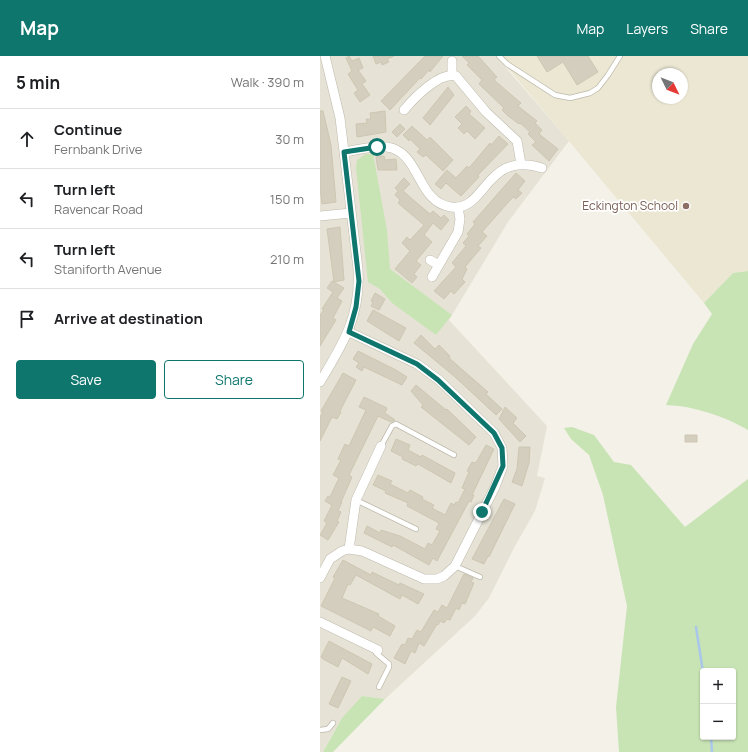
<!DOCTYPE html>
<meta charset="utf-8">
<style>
:root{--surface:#fff;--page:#f6f6f6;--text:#202124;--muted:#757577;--line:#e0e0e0;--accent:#0f766e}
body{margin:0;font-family:Manrope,sans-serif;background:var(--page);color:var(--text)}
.controls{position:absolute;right:12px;bottom:12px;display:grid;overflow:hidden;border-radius:4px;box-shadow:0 1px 3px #0004}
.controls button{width:36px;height:36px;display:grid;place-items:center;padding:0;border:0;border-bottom:1px solid var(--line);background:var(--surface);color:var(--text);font:20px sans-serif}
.compass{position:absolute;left:332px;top:12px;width:36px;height:36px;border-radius:50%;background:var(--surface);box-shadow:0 1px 3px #0004;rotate:133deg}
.stop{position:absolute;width:12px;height:12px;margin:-9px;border:3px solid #0f766e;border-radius:50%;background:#fff}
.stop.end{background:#0f766e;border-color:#fff;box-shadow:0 1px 4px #0008}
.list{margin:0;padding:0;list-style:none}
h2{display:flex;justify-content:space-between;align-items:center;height:52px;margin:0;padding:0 16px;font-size:17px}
h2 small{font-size:13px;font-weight:400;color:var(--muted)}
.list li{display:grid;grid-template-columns:26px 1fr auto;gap:12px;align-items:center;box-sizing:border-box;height:60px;padding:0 16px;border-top:1px solid var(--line)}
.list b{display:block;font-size:15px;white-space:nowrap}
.list p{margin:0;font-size:13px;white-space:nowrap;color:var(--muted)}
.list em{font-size:13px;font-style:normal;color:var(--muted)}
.actions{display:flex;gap:8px;padding:12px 16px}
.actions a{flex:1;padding:9px 0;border:1px solid var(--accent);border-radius:4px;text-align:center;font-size:14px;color:var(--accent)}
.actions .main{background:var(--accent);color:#fff}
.icon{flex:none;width:22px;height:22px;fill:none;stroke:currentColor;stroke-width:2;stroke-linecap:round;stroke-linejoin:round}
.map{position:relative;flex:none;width:428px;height:696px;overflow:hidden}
header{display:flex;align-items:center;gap:24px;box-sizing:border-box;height:56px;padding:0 20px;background:var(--accent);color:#fff}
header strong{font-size:19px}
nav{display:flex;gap:22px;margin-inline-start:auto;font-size:14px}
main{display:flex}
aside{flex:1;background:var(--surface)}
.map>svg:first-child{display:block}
.residential{fill:#e6e3d6}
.education{fill:#ebe7d3;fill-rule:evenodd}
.green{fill:#c8e4b4;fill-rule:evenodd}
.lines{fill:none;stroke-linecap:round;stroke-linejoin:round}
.stream{stroke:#a9c7eb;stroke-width:2.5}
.building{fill:#d3cebe;stroke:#cec6b2}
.service-casing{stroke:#bdb9ab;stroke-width:6}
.minor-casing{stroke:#bdb9ab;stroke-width:10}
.service{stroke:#fff;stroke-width:4.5}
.minor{stroke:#fff;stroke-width:9}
.route{stroke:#0f766e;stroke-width:5}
.education-dot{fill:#8d6e63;stroke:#fff;stroke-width:1.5}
.labels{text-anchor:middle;stroke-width:3.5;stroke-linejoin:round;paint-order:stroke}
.education-label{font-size:12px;fill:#785e54;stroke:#fff;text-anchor:end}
</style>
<header>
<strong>Map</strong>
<nav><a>Map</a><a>Layers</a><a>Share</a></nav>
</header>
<main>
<aside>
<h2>5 min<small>Walk · 390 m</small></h2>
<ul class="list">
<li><svg class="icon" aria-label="ahead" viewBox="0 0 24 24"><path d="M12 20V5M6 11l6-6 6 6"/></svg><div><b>Continue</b><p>Fernbank Drive</p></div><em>30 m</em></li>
<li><svg class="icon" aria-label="left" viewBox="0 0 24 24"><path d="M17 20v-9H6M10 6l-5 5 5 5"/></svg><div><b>Turn left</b><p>Ravencar Road</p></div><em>150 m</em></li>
<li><svg class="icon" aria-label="left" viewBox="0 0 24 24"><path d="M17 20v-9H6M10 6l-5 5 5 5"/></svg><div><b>Turn left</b><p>Staniforth Avenue</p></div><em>210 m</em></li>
<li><svg class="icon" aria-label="arrive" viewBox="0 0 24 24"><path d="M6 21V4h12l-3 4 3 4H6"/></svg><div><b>Arrive at destination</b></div></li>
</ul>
<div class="actions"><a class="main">Save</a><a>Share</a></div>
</aside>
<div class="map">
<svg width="428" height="696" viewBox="0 0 428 696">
<rect width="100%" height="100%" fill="#f3f1e8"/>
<path class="residential" d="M0,0h176l73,85 -61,81 -59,98 98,106 -10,50 8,2 -10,33 -20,35 -26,52 -14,18 -90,83 -23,-3 -27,34 -12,22h-3z"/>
<path class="education" d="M178,0h250v215l-15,2 -29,30zM338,18h24v24h-24z"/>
<path class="green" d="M46,98h7l14,76 3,39 62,46 -16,20 -44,-32 -12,-14 -12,-7 -12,-114 1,-8z
M428,215v159c-24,-14 -54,-24 -82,-25l27,-61 19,-30 -8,-11 29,-30z
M252,371l22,8 20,27 17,3 54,62 63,-48v273h-129l-3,-45 11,-101 -24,-111 -14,-40 -18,-16 -7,-11zM383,615h30v66h-30z
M42,640l23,3 -52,53h-10l19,-34z"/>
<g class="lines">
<path class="stream" d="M376,571l7,45
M391,681l1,15"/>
</g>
<path class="building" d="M29,0l3,5 7,-3 4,10 -5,2 8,11 -4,3 8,11 -10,7 -6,-9 4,-3 -10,-16 4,-3 -6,-13z
M53,0h21l-7,3 2,3 -7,3 -1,-3 -5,2z
M105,0h18l-13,16 -1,-2 -8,9 -1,-1 -30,32 -9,-9z
M142,0h16l19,21 -3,3 27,23 -3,3 19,15 -2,2 7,7 -3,4 19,15 -9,12 -17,-16 4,-3 -8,-8 2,-2 -10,-9 -1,1 -11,-8 -6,-6 2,-2 -25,-24 3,-4 -15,-15 2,-2z
M217,0h51l10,16 -21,13 -14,-23 -16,10z
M128,31l6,8 -24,30 -7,-7z
M146,50l5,5 -2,3 16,14 -10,11 -8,-8 -3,3 -6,-6 4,-4 -7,-7z
M0,55h3l8,34 5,57 -14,2 -2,-16z
M65,55l1,21 -29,5 -1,-13 11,-1 -1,-4h5l-1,-6z
M80,68l5,5 -8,8 -5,-5z
M92,70l15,14 3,-3 23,23 -10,11 -17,-16 -3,2 -6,-5 3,-3 -10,-10 -1,2 -6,-6z
M179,80l9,8 -30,31 1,2 -18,19 -15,-13 -5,6 -6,-5 12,-14 9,8 11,-12 2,2 21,-25 1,2z
M64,100l1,4 11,-1 1,11h-19l-2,-13z
M196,117l9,8 -7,9 4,3 -6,6 -3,-2 -31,35 5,4 -9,10 3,2 -16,19 2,2 -5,10 3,3 -11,12 -3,-3 -7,8 -10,-8 22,-24 -4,-4 14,-17 -3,-3 6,-7 -2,-2 8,-10 -2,-2z
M84,122l6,6 -7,7 27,23 3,-3 8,7 3,-3 5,5 -8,10 -8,-7 -9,12 8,7 -16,19 5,4 -7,9 3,3 -5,6 -17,-14 15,-18 -8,-8 5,-6 3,3 14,-15 -26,-22 2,-3 -5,-5 3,-4 -3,-3z
M20,171l4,53 -10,2 -7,-53z
M12,225l12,7 -7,10 5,3 -9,17 3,2 -16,26v-31l4,-5 -2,-1 11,-17 -6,-4z
M55,237l10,6 -6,11 -8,-4 2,-4 -2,-1z
M53,254l33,18 -7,13 -32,-20z
M101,279l14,14 4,-4 11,11 -1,2 39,34 -2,2 16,15 -6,6 -42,-39 -40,-33z
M38,295l38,19 11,7 -5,8 -38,-18 -2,4 -6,-4 3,-4 -6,-4z
M23,317l13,7 -16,31 1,1 -4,7 -5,-2 -12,24v-24l3,-5 -2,-1z
M96,329l30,25 1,-1 29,28 -7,8 -48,-38 2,-2 -12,-14z
M44,341l23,11 -2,5 10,7 -4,2 -13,-6 -29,59 3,2 -11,25h1l-4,9 3,1 -4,9 2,1 -11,18 -8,-5 7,-12 -3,-2 8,-16 -7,-4 3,-5 2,1 9,-19 -6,-3 8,-15 -3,-1 7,-15 4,2 17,-36 -7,-3z
M185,351l12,11 -4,5 13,13 -6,6 -21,-23z
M365,379h12v7h-12z
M76,383l14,6 -2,5 13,7 1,-2 33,18 -4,10 -33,-19 -2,2 -14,-7 1,-2 -12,-6z
M166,389l8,4 -22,46h2l-3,7 -2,-1 -32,60 -4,-3 -4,7 -36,-20 -1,2 -28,-14 3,-7 13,7 1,-3 19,6 25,13 3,-6 4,2 8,-14 -4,-2 3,-6 -32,-17 1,-3 -23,-10 1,-2 -13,-6 5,-10 14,6 -2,3 18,9 2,-3 13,7 -1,2 12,6 -2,3 13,7 6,-12 3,2 2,-3 2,1 7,-14 -3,-1 7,-16 -2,-1 5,-9 3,1 2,-2z
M199,391h11l-1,16 -7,23 -10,-4 5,-13z
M184,443l11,5 -26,53 -1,-1 -4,8 -12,-5z
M23,504l28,15 1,-3 27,13 1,-2 24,11 -6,10 -16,-9 -2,4 -44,-24 -6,10 -2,-1 -6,14 37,16 -1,2 17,10 -5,10 -17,-9 -2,4 -50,-25 14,-28 -2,-1z
M144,518l9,4 -2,4 3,1 -9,21 -3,-1 -3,7 -3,-2 -6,12 -3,-1 -3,4 -4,-2 -2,4 -1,-1 -13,22 -5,-3 -4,10 -4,-2 -6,13 -11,-6 8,-14 3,1 3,-7 4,1 5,-9 4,2 13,-22 4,2 4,-7 5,3z
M9,585l43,23 -4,10 -26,-16 -4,9 -15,-8 -2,-2z
M22,621l9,4 -13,27 -9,-4z"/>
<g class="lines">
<g class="service-casing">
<path id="service" d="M179,0l8,8 48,31 15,3 20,-5 8,-5 10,-13 12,-19
M61,390l11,-20 4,-2 58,31
M36,444l60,29
M135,510l25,11
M56,597l13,11v3l-10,20
M0,674l8,-1 5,-6"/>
</g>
<g class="minor-casing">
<path id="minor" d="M132,19v-14
M84,54c10,-12 35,-38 52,-34l30,36 31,29 4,23
M24,96c14,-2 29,-7 43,-5 34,5 29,55 64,60 36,5 33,-57 91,-39
M0,160l31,-3
M110,204l9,5
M112,221l26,-45 2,-13 -2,-12
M0,326c23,-38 41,-66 38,-113l-18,-151 -15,-62
M29,493l7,-49 25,-54
M0,522l10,-19 12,-8 7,-2 13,2 62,28h13l7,-3 11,-10 40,-79 8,-21 -1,-18 -8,-15 -55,-53 -22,-16 -68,-32
M0,566l58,28"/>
</g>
<use href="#service" class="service"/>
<use href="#minor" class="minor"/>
</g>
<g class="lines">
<path class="route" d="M57,91l-33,5 15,129 -3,26 -7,25 68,32 21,16 56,53 8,15 1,18 -21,46"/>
</g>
<circle class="education-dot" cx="366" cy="150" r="4"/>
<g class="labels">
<g class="education-label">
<text x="358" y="154">Eckington School</text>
</g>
</g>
</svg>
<div class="controls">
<button>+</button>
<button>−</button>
</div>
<svg class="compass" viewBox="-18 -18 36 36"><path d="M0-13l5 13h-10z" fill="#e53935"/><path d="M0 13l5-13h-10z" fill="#757577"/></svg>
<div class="stop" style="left:57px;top:91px"></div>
<div class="stop end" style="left:162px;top:456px"></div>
</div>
</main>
